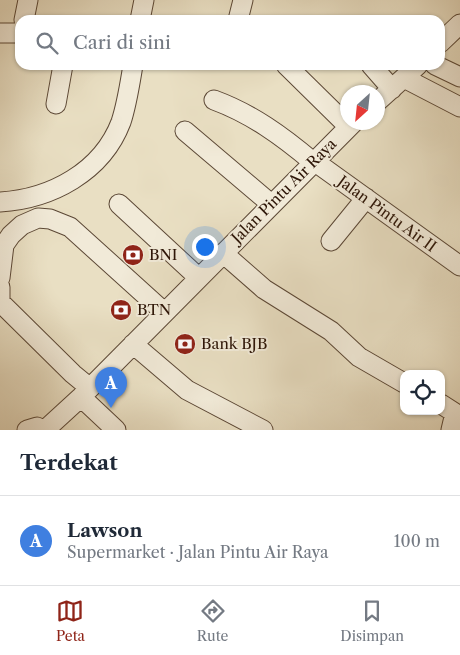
<!DOCTYPE html>
<html lang="id">
<meta charset="utf-8">
<style>
:root{--surface:#fff;--page:#f2f2f3;--text:#1f2937;--muted:#747a83;--line:#e0e1e3;--accent:#8f2418}
body{margin:0;font-family:"Libre Caslon Text",serif;background:var(--page);color:var(--text)}
.controls{position:absolute;right:15px;bottom:15px;display:grid;overflow:hidden;border-radius:10px;box-shadow:0 1px 4px #0004}
.controls button{width:45px;height:45px;display:grid;place-items:center;padding:0;border:0;border-bottom:1px solid var(--line);background:var(--surface);color:var(--text);font:25px sans-serif}
.compass{position:absolute;left:340px;top:85px;width:45px;height:45px;border-radius:50%;background:var(--surface);box-shadow:0 1px 4px #0004;rotate:207deg}
.you{position:absolute;left:204px;top:246px;width:18px;height:18px;margin:-12px;border:4px solid #fff;border-radius:50%;background:#1a73e8;box-shadow:0 0 0 8px #1a73e833}
.badge{display:grid;place-items:center;width:32px;height:32px;border-radius:50%;background:var(--accent);color:#fff;font-size:16px;font-weight:700}
.pin{position:absolute;translate:-50% -41px;filter:drop-shadow(0 1px 2px #0008)}
.pin::after{content:'';position:absolute;top:26px;width:18px;height:15px;background:inherit;clip-path:polygon(0 0,100% 0,50% 100%)}
.list{margin:0;padding:0;list-style:none}
h2{display:flex;justify-content:space-between;align-items:center;height:65px;margin:0;padding:0 20px;font-size:21px}
h2 small{font-size:16px;font-weight:400;color:var(--muted)}
.list li{display:grid;grid-template-columns:32px 1fr auto;gap:15px;align-items:center;box-sizing:border-box;height:90px;padding:0 20px;border-top:1px solid var(--line)}
.list b{display:block;font-size:19px;white-space:nowrap}
.list p{margin:0;font-size:16px;white-space:nowrap;color:var(--muted)}
.list em{font-size:16px;font-style:normal;color:var(--muted)}
.icon{flex:none;width:28px;height:28px;fill:none;stroke:currentColor;stroke-width:2;stroke-linecap:round;stroke-linejoin:round}
.map{position:relative;flex:none;width:460px;height:430px;overflow:hidden}
.search{position:absolute;background:var(--surface);box-shadow:0 1px 4px #0004;left:15px;right:15px;top:15px;height:55px;display:flex;align-items:center;gap:12px;box-sizing:border-box;padding:0 18px;border-radius:15px;color:var(--muted);font-size:19px}
.sheet{height:155px;background:var(--surface)}
nav{display:flex;justify-content:space-around;align-items:center;box-sizing:border-box;height:70px;border-top:1px solid var(--line);background:var(--surface);font-size:14px;color:var(--muted)}
nav a{display:grid;justify-items:center;gap:2px}
nav .on{color:var(--accent)}
.map>svg:first-child{display:block}
.lines{fill:none;stroke-linecap:round;stroke-linejoin:round}
.minor-casing{stroke:#5c4836;stroke-width:21}
.minor{stroke:#f1ead8;stroke-width:19}
.labels{text-anchor:middle;stroke-width:4;stroke-linejoin:round;paint-order:stroke}
.street-label{font-size:15px;fill:#2d1507;stroke:#f1ead8}
.poi-label{font-size:15px;fill:#2d1507;stroke:#f1ead8;text-anchor:start}
</style>
<div class="map">
<svg width="460" height="430" viewBox="0 0 460 430">
<rect width="100%" height="100%" fill="#e9dfc3"/>
<filter id="stains"><feTurbulence type="fractalNoise" baseFrequency=".004" numOctaves="4"/><feColorMatrix values="0 0 0 0 .2 0 0 0 0 .09 0 0 0 0 .02 0 0 0 .5 -.17"/></filter>
<radialGradient id="worn" r=".72"><stop offset=".6" stop-color="#630" stop-opacity="0"/><stop offset="1" stop-color="#630" stop-opacity=".3"/></radialGradient>
<g class="lines">
<g class="minor-casing">
<path id="minor" d="M24,20l4,-20
M140,20l4,-20
M238,20l5,-20
M0,33h20
M440,43l20,-19
M286,65l63,62
M371,65l21,24
M435,65l25,12
M404,78l56,29
M214,100c38,14 68,36 99,62
M378,101l40,-36
M56,104l7,-39
M185,131l86,73
M314,161l146,105
M0,202c51,-3 102,-30 121,-80 6,-18 9,-39 12,-57
M119,204l80,74
M331,241l35,-43
M223,253l41,36 67,42 28,26 45,26
M0,278l4,-33 7,-10 11,-10 16,-7 12,1 20,8 94,85
M0,287v15l73,72 17,14
M133,344l54,46 76,40
M81,397l35,33
M441,404l14,9 -4,17
M27,430l10,-3 5,3
M45,430l36,-33 273,-275"/>
</g>
<use href="#minor" class="minor"/>
</g>
<defs>
<g id="bank-disc" transform="scale(1.125)"><circle r="9.5" fill="#8f2418" stroke="#f1ead8"/><path d="M-6-4H6V4H-6ZM0-2.3a2.3 2.3 0 1 0 0 4.6a2.3 2.3 0 1 0 0-4.6Z" fill="#fff"/></g>
</defs>
<g fill-rule="evenodd">
<use href="#bank-disc" x="133" y="255"/>
<use href="#bank-disc" x="121" y="310"/>
<use href="#bank-disc" x="185" y="344"/>
</g>
<g class="labels">
<g class="street-label">
<text transform="translate(284 191) rotate(-45)" y="5">Jalan Pintu Air Raya</text>
<text transform="translate(387 214) rotate(36)" y="5">Jalan Pintu Air II</text>
</g>
<g class="poi-label">
<text x="149" y="260">BNI</text>
<text x="137" y="315">BTN</text>
<text x="201" y="349">Bank BJB</text>
</g>
</g>
<rect width="100%" height="100%" filter="url(#stains)"/>
<rect width="100%" height="100%" fill="url(#worn)"/>
</svg>
<div class="controls">
<button><svg class="icon" aria-label="locate" viewBox="0 0 24 24"><circle cx="12" cy="12" r="6"/><path d="M12 2v4M12 18v4M2 12h4M18 12h4"/></svg></button>
</div>
<svg class="compass" viewBox="-18 -18 36 36"><path d="M0-13l5 13h-10z" fill="#e53935"/><path d="M0 13l5-13h-10z" fill="#747a83"/></svg>
<div class="you"></div>
<div class="pin badge" style="left:111px;top:408px;background:#3f7fe0">A</div>
<div class="search"><svg class="icon" aria-label="search" viewBox="0 0 24 24"><circle cx="10" cy="10" r="6"/><path d="M15 15l6 6"/></svg>Cari di sini</div>
</div>
<section class="sheet">
<h2>Terdekat<small></small></h2>
<ul class="list">
<li><span class="badge" style="background:#3f7fe0">A</span><div><b>Lawson</b><p>Supermarket · Jalan Pintu Air Raya</p></div><em>100 m</em></li>
</ul>
</section>
<nav>
<a class="on"><svg class="icon" aria-label="map" viewBox="0 0 24 24"><path d="M3 6l6-2 6 2 6-2v14l-6 2-6-2-6 2zM9 4v14M15 6v14"/></svg>Peta</a>
<a><svg class="icon" aria-label="directions" viewBox="0 0 24 24"><path d="M12 3l9 9-9 9-9-9zM9 14v-3h6M13 9l2 2-2 2"/></svg>Rute</a>
<a><svg class="icon" aria-label="saved" viewBox="0 0 24 24"><path d="M7 4h10v16l-5-4-5 4z"/></svg>Disimpan</a>
</nav>
